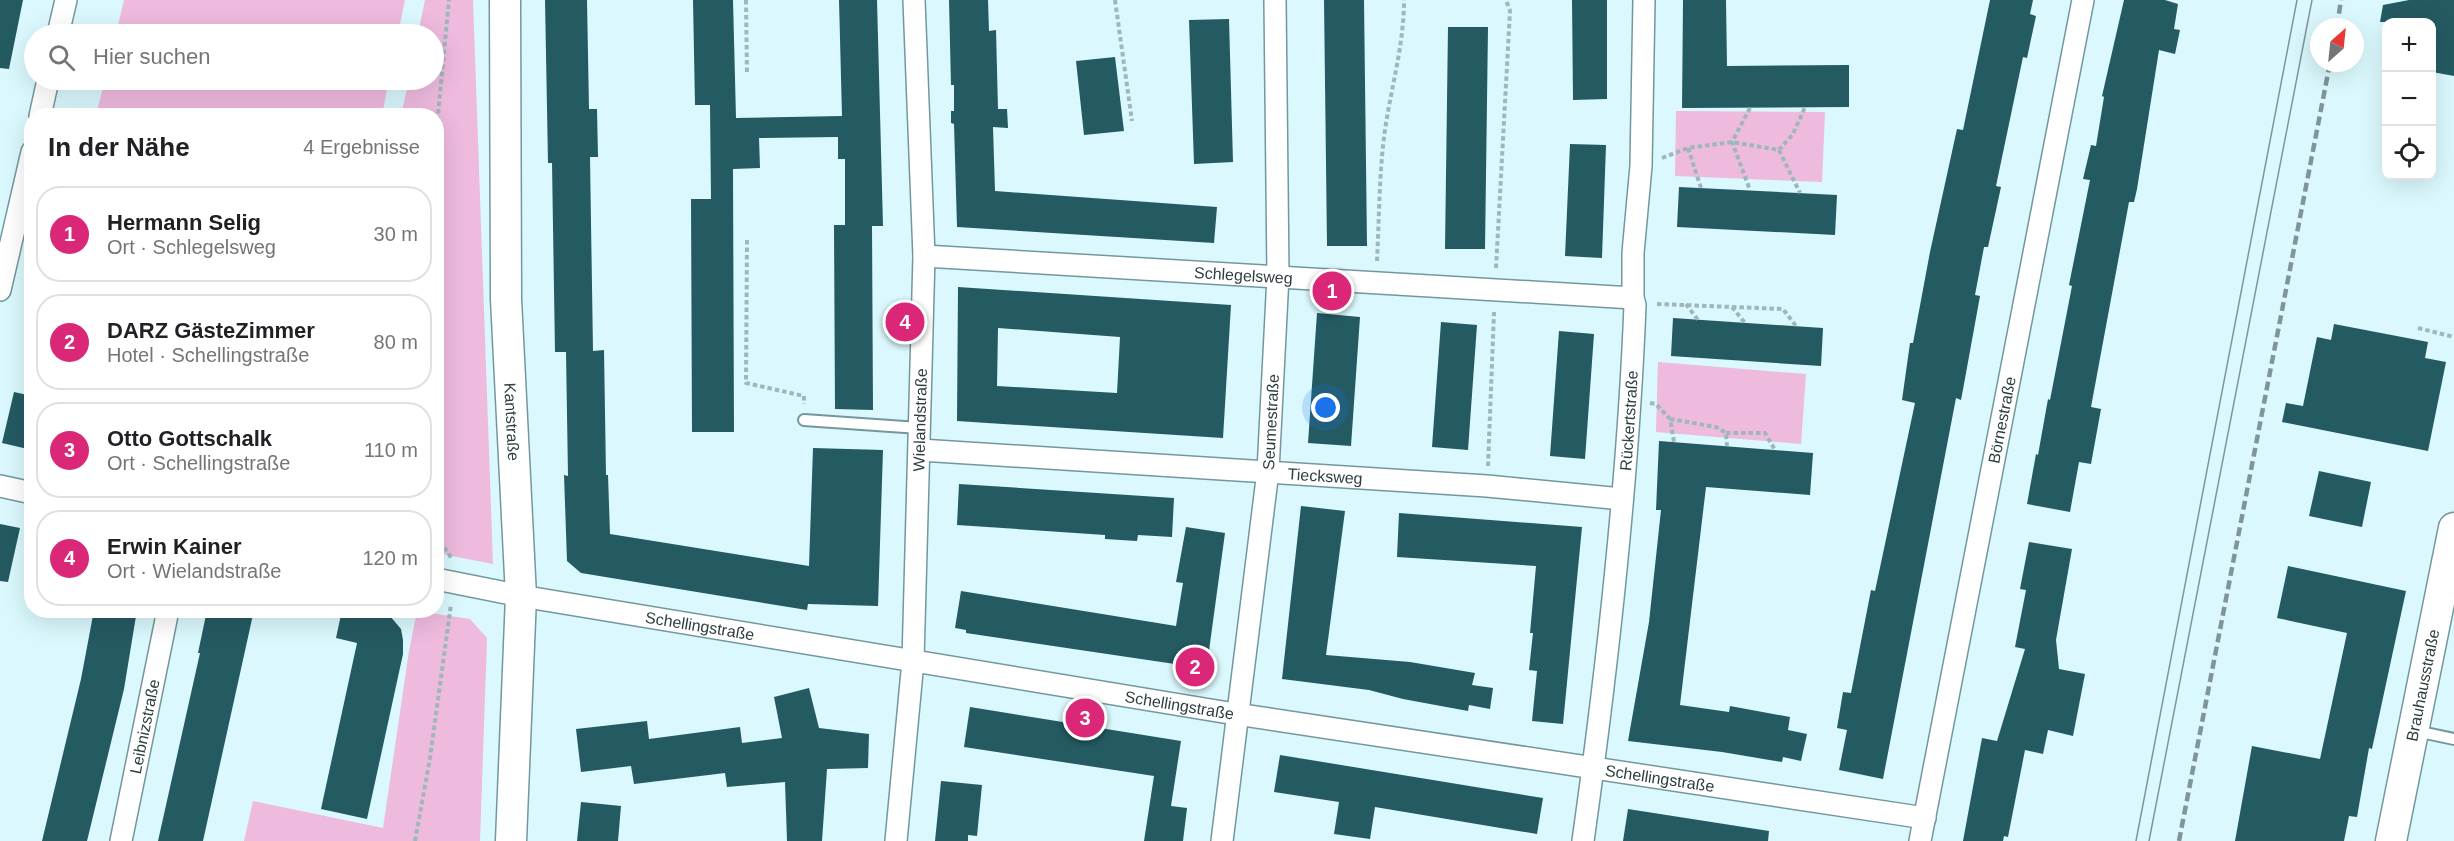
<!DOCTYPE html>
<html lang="de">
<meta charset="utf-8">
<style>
:root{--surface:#fff;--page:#f2f2f2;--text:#202124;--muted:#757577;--line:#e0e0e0;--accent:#db2777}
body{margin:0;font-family:Arial,sans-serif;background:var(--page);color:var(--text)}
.controls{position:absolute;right:18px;top:18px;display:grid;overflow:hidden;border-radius:12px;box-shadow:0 6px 24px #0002}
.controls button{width:54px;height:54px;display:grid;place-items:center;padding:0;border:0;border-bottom:2px solid var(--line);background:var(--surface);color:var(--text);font:30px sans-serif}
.compass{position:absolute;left:2310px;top:18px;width:54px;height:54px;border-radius:50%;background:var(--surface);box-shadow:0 6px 24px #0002;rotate:27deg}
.you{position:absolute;left:1326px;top:408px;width:21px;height:21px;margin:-15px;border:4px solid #fff;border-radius:50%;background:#1a73e8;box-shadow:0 0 0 9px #1a73e833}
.badge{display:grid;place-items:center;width:39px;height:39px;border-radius:50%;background:var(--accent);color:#fff;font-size:20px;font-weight:700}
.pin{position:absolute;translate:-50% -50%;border:3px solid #fff;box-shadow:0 2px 6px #0006}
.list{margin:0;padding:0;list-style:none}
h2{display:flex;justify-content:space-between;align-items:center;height:78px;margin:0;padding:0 24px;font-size:26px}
h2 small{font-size:20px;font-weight:400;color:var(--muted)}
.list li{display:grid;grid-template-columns:39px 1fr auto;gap:18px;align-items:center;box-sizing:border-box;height:96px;margin:0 12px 12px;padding:0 12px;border:2px solid var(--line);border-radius:24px}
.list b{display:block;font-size:22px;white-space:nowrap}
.list p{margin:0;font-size:20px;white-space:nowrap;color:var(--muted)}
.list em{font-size:20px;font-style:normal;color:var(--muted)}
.icon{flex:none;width:33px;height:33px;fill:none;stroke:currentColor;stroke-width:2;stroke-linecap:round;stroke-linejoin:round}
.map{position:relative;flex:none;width:2454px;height:841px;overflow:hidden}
.search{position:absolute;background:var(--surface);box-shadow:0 6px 24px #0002;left:24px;top:24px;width:420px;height:66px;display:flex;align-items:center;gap:15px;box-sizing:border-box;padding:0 21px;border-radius:33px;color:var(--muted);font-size:22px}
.panel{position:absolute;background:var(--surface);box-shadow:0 6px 24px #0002;left:24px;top:108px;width:420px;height:510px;border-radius:24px}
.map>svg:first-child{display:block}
.green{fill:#eebade}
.building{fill:#245a62;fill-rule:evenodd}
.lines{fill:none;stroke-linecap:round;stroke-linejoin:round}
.lane-casing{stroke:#74979d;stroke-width:14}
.street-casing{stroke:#74979d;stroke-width:24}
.secondary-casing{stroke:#74979d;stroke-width:33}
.path{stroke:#9eb7bb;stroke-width:4;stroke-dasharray:4.5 3;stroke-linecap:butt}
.lane{stroke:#fff;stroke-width:10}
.street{stroke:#fff;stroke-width:21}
.secondary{stroke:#fff;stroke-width:30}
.tram{stroke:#7f9599;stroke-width:1.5}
.rail{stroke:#7f9599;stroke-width:4.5;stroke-dasharray:9 4.5;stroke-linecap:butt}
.labels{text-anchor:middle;stroke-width:6;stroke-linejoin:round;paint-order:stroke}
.street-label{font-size:16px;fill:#2e3d3f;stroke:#fff}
</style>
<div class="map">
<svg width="2454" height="841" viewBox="0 0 2454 841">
<rect width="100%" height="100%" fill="#daf8fd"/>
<path class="green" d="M124,0h281l-7,34h-282z
M425,0h48l20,564 -56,-11 -1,-437 -35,-1 8,-35h25v-46h-16z
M105,80h284l-7,35h-286z
M1676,111l149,1 -3,70 -147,-6z
M1658,362l148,12 -5,70 -145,-12z
M417,611l53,8 17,19 -7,203h-236l9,-40 130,27 26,-177z"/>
<path class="building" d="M0,0h23l-14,69 -9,-1z
M545,0h42l2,109h8l1,48h-8l3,194 11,-1 2,125h2l2,59 199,32 4,-118 70,2 -5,156 -70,-2 -1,6 -226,-37 -14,-12 -3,-86 4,1 -2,-124h-11l-3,-189h-4z
M693,0h40l3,118 106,-2 -3,-116h38l6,226h-11l1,184 -38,-1 -1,-184h11v-66h-7v-22l-79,1 1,30 -27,1 1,263h-42l-1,-233h20l-1,-94h-15z
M949,0h39l1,31 7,-1 2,79h9l1,19 -15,-1 2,64 222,16 -3,36 -257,-16 -3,-103 -3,-1v-12h3v-26h-3z
M1324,0h40l3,246h-40z
M1572,0h35v99l-34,1z
M1683,0h43l1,66 122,-1v42l-167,1z
M1990,0h43l-3,14 6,2 -9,42 -4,-1 -27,129 5,1 -13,60h-4l-9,48 5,1 -16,88 -3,16 -5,-2 -73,381 -44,-9 8,-40 -10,-2 6,-36 8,1 20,-103 4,1 40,-188 -13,-3 8,-57h3l17,-91 27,-123 6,1z
M2124,0h41l13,4 -4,25 6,1 -5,24 -16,-4 -22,139 -3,13h-5l-38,205 10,2 -10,55 -12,-2 -9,50 -43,-8 9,-50 2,1 10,-56 2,1 22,-114 -3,-1 21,-105 -7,-1 8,-34 5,1 8,-49 -2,-1z
M2409,0h45v76l-22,-4v-50h-52l3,-17z
M1229,19l4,143 -39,2 -5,-144z
M1448,27h40l-3,222h-40z
M1115,57l9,74 -40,4 -8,-74z
M1570,144l36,1 -4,113 -37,-2z
M1679,187l158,8 -2,40 -158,-8z
M958,287l273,18 -8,133 -266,-17zM998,328l122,9 -3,56 -120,-7z
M1317,313l43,4 -9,129 -43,-3z
M1673,318l150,10 -2,38 -150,-10z
M1441,322l36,3 -9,125 -36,-3z
M2334,324l94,18 -3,16 21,4 -18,89 -146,-29 4,-19 17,3 14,-69 14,3z
M1559,331l35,3 -9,125 -35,-3z
M14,392l18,4v54l-30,-7z
M1659,441l154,12 -3,42 -104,-8 -26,218 49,7 1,-6 60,11 -2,13 19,4 -6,27 -18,-4 -1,5 -60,-10 -94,-11 21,-119 12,-112h-5z
M2319,471l52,11 -9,45 -53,-11z
M959,484l215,14 -2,39 -34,-2 -1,6 -32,-2v-4l-148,-10z
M1301,506l44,5 -19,144 84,7 65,11 -3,12 21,3 -3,21 -21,-4 -1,6 -65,-12 -34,-9 -87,-11z
M1399,513l183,14 -19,197 -31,-3 5,-50 -8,-1 4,-37h-3l6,-67 -139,-9z
M0,524l20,4 -12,54 -8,-1z
M1186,527l39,6 -17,125 -13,9 -229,-34v-3l-11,-2 6,-37 215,35 7,-43 -7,-1z
M2029,542l43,7 -16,91 3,29 26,5 -12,62 -25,-6 -5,24 -18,-4 -17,87 -4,-1 -1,5h-40l19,-103 15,3 28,-92 -10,-2 11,-57 -6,-1z
M2288,566l118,25 -34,158 -3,-1 -12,69 -8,-1 -5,25h-109l17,-95 68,13 27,-126 -70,-15z
M94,610h43l-13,79 -37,152h-45l39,-162z
M207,610h47l-51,231h-45l42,-188h-2z
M342,610h36l12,6 11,13 2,11v14l-36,165 -46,-10 36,-166 -21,-5z
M809,688l10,40 50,6 -1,34 -41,1 -5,72h-35l-2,-59 -58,5 -2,-14 -91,11 -3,-18 -50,6 -5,-43 71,-8 2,18 91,-12 2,16 40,-5 -8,-41z
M970,707l211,34 -10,65 16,2 -4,33h-39l10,-65 -190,-29z
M1280,755l263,43 -6,36 -162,-27 -5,32 -36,-5 5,-32 -65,-10z
M941,781l41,4 -5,51 -9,-1v6h-33z
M581,802l40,4 -3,35h-41z
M1628,809l141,22 -1,10h-145z"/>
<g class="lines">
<g class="lane-casing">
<path id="lane" d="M804,420l115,8
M2416,731l38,8"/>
</g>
<g class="street-casing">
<g id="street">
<path d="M58,34l8,-34"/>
<path d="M40,116l8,-36"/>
<path id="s1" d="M924,256l709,42"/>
<path d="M0,290l32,-138"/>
<path id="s2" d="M920,450l567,36 135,13"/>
<path d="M0,486l32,7"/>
<path id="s3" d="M436,579l85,17 702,116 702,106"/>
<path id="s4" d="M121,841l47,-231"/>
<path id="s5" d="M896,841l17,-180 11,-405 -10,-256"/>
<path id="s6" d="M1222,841l46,-370 10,-195 -3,-276"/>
<path id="s7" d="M1583,841c25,-178 45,-357 52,-536l-2,-7v-45l8,-87 3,-166"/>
<path id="s8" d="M1920,841l163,-841"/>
</g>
</g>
<g class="secondary-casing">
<g id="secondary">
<path id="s9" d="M505,0l1,299 15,297 -10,245"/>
<path id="s10" d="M2391,841l63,-313"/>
</g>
</g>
<path class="path" d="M746,0l1,75
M1115,0l17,121
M1750,108l-18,34 18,48
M436,136l13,-136
M1688,148l13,40
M1779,150l14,-16 12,-27
M1662,158l26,-10 44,-6 47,8 21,43
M747,240l-1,143 58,13v8
M1377,261c2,-38 2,-77 6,-115 5,-49 21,-96 21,-146
M1496,268l14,-257 -4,-11
M1657,304l126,5 13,17
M1686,304l12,16
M1732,307l13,16
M2418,328l36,9
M1650,403l6,1 14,15 4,23
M1670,419l46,8 10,6 1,13
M1726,433h39l10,17
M1488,466l6,-154
M436,535l16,24
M415,841l15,-83 21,-154"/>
<use href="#lane" class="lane"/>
<use href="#street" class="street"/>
<use href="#secondary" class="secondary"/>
<path class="tram" d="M2136,841l161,-841
M2149,841l163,-841"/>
<path class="rail" d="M2337,27l4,-27
M2179,841l151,-778"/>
</g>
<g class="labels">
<g class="street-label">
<text dy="6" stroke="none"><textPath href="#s1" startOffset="320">Schlegelsweg</textPath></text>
<text dy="6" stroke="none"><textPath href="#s9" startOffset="422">Kantstraße</textPath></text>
<text dy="6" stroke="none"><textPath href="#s5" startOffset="422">Wielandstraße</textPath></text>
<text dy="6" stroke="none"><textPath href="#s7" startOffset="423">Rückertstraße</textPath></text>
<text dy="6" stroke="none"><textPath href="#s8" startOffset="429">Börnestraße</textPath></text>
<text dy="6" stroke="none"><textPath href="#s6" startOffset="422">Seumestraße</textPath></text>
<text dy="6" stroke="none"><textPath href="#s2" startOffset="406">Tiecksweg</textPath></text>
<text dy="6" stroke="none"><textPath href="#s3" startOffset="268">Schellingstraße</textPath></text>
<text dy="6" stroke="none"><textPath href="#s10" startOffset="159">Brauhausstraße</textPath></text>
<text dy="6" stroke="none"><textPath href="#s3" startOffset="754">Schellingstraße</textPath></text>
<text dy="6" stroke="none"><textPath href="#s4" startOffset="117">Leibnizstraße</textPath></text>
<text dy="6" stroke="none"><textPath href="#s3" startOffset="1240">Schellingstraße</textPath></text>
</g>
</g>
</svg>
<div class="controls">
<button>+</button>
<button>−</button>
<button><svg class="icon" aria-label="locate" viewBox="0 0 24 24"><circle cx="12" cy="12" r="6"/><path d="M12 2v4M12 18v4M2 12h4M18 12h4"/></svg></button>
</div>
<svg class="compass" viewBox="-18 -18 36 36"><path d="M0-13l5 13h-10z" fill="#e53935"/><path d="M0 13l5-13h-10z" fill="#757577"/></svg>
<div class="you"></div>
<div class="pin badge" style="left:1332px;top:291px">1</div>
<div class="pin badge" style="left:1195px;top:667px">2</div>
<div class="pin badge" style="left:1085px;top:718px">3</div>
<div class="pin badge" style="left:905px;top:322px">4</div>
<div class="search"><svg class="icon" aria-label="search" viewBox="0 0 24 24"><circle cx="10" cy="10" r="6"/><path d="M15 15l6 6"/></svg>Hier suchen</div>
<section class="panel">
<h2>In der Nähe<small>4 Ergebnisse</small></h2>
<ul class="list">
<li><span class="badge">1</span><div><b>Hermann Selig</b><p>Ort · Schlegelsweg</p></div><em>30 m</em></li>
<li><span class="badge">2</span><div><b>DARZ GästeZimmer</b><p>Hotel · Schellingstraße</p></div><em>80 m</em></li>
<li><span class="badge">3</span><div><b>Otto Gottschalk</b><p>Ort · Schellingstraße</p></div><em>110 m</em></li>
<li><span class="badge">4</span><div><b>Erwin Kainer</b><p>Ort · Wielandstraße</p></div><em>120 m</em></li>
</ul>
</section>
</div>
